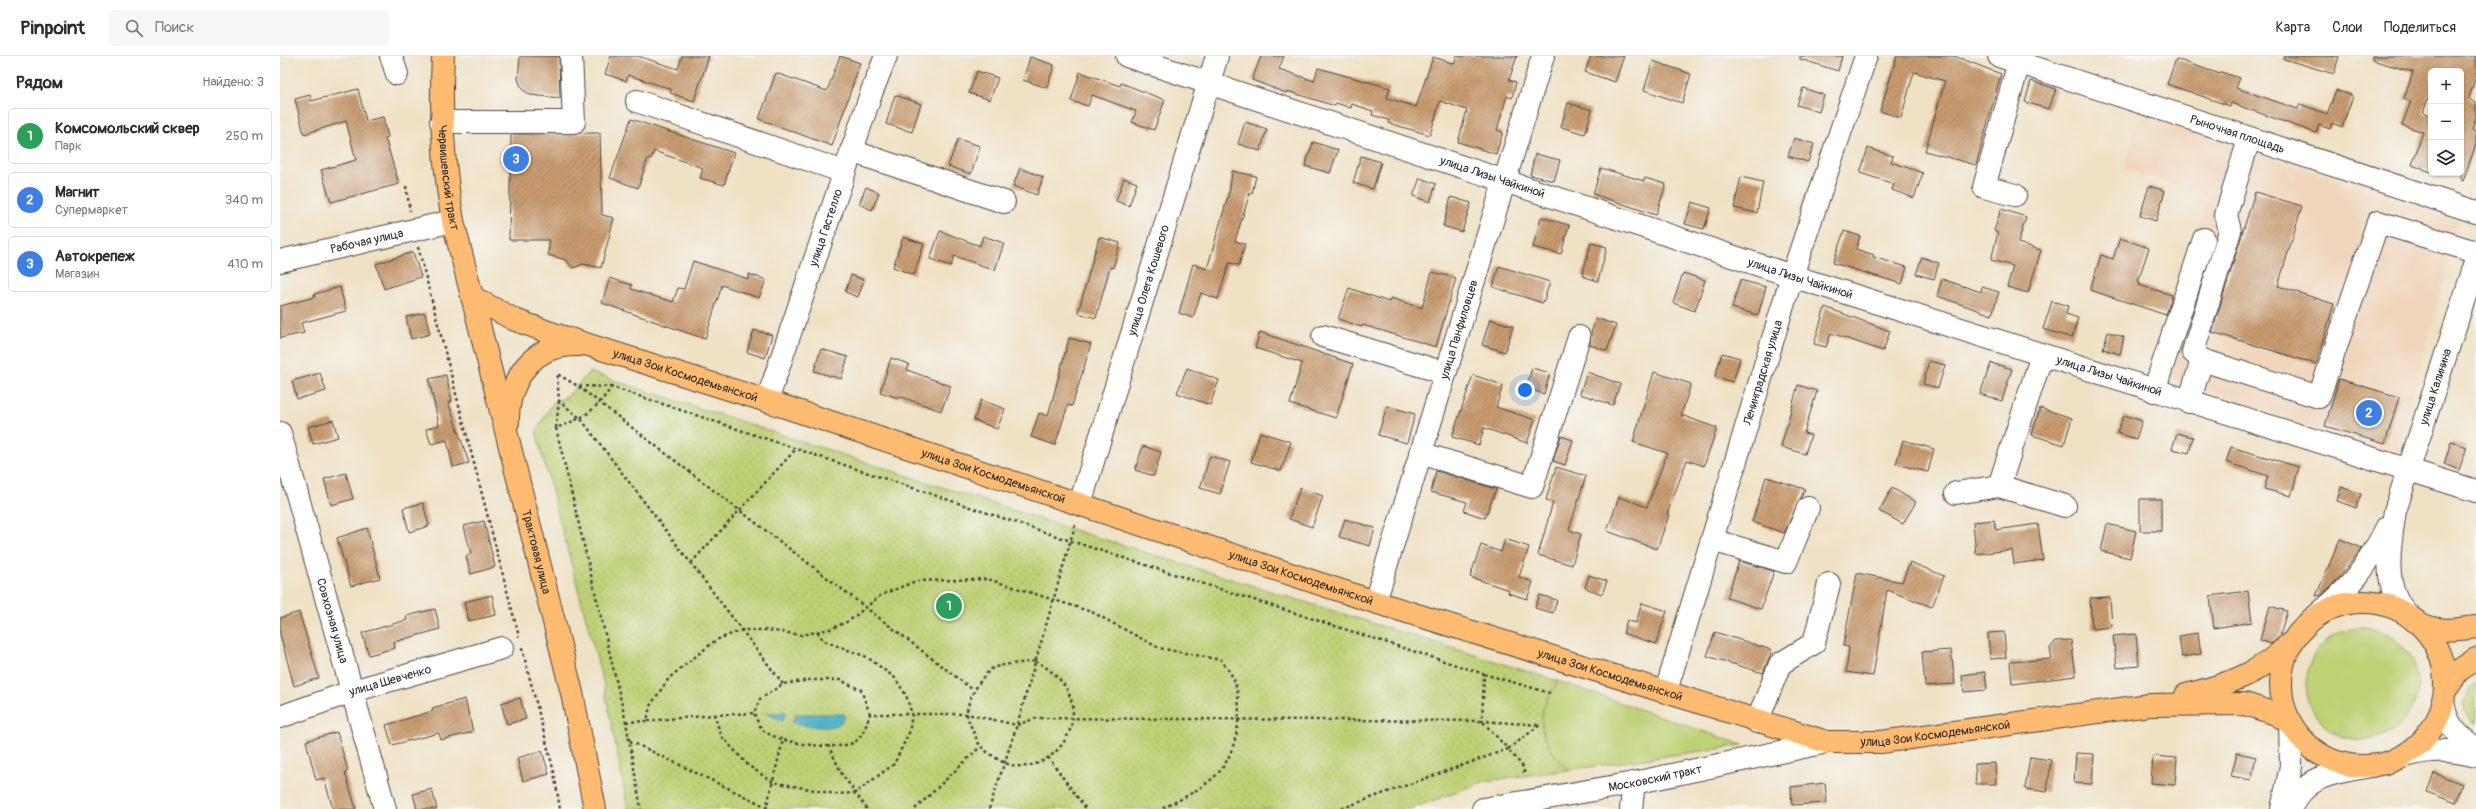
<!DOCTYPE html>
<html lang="ru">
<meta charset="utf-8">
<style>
:root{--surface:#fff;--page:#f7f7f7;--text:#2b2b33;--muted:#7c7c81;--line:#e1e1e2;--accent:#d1495b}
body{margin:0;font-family:Pangolin,sans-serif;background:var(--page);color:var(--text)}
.controls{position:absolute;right:12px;top:12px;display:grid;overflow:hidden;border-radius:6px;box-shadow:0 1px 3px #0004}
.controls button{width:36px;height:36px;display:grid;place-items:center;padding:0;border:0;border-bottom:1px solid var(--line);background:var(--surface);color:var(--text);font:20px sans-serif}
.you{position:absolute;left:1245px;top:334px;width:14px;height:14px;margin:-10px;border:3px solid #fff;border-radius:50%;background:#1a73e8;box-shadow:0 0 0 6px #1a73e833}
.badge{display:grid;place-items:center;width:26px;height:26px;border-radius:50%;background:var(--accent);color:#fff;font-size:13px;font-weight:700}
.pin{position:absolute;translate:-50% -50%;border:2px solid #fff;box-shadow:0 1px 4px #0006}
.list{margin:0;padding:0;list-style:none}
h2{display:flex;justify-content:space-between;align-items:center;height:52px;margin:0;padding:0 16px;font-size:17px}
h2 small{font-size:13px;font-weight:400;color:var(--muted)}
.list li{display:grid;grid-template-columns:26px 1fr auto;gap:12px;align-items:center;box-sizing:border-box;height:56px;margin:0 8px 8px;padding:0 8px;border:1px solid var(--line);border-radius:6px}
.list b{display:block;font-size:15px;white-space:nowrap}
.list p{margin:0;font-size:13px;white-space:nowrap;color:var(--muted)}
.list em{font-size:13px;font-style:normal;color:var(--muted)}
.icon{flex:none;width:22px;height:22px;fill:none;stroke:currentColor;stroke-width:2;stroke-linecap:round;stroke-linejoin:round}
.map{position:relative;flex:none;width:2196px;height:753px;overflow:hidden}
header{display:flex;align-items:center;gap:24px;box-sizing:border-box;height:56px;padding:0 20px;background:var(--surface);border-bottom:1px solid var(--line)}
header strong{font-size:19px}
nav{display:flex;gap:22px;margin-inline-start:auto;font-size:14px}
.search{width:280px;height:36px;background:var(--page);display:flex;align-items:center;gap:10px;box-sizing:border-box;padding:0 14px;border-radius:6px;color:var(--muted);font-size:15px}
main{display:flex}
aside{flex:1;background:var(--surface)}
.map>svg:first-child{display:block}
.built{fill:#f0d6bc}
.grass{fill:#bdd174;stroke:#747e50}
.park{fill:url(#park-dots);stroke:#747e50}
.water{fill:#45afc4;stroke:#386d78}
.building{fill:url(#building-hatch)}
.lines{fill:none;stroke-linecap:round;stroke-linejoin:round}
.minor-casing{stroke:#484642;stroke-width:24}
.major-casing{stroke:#484642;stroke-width:24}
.path{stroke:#484642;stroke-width:2.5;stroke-dasharray:3 3;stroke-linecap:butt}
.minor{stroke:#fff;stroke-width:22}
.major{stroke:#febb71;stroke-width:22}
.labels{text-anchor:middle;stroke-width:3;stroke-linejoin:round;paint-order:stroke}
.street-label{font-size:12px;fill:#2b2b2b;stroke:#f6f6f2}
</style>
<header>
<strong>Pinpoint</strong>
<div class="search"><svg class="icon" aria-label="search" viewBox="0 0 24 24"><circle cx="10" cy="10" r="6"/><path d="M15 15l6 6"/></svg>Поиск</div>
<nav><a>Карта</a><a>Слои</a><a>Поделиться</a></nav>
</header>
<main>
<aside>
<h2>Рядом<small>Найдено: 3</small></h2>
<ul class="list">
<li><span class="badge" style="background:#2e9e5b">1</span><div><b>Комсомольский сквер</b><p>Парк</p></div><em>250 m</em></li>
<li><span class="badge" style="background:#3f7fe0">2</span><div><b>Магнит</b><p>Супермаркет</p></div><em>340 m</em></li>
<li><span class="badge" style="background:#3f7fe0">3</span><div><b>Автокрепеж</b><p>Магазин</p></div><em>410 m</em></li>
</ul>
</aside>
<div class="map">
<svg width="2196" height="753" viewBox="0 0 2196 753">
<defs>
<pattern id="park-dots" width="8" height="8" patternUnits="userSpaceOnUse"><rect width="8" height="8" fill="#bdd174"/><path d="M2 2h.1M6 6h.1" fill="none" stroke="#a3b465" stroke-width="1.8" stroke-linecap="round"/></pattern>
<pattern id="building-hatch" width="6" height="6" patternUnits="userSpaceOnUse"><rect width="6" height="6" fill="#c89b6e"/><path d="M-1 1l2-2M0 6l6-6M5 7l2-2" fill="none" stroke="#a37f5b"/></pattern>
</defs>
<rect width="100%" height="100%" fill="#f6f6f2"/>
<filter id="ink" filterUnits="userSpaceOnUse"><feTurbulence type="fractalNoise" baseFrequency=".025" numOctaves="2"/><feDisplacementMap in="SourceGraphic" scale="8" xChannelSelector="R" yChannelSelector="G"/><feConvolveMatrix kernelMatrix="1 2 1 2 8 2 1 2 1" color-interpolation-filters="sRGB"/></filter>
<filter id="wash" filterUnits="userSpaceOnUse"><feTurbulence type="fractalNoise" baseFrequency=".012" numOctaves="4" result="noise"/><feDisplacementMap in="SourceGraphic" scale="16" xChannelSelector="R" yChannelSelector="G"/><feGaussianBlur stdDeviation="0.9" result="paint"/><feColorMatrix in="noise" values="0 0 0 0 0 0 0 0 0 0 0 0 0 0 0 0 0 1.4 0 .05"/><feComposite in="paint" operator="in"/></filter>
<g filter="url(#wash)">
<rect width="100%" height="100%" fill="#efe1c4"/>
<path class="built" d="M1860,59l319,107 -62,234 -230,-80 45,-143 -14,-5 11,-32 -85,-27z"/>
<path class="grass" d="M2026 628a56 56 0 1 1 112 0a56 56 0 1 1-112 0Z
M1278,625l185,64 -175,25c-30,-32 -36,-51 -10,-89z
M2196,627v41c-17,-9 -15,-31 0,-41z"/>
<path class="park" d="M309,316l485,158 484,151c-26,38 -20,57 10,89l-83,11 -75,28h-782l-24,-123 -68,-254 16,-28 17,-9z"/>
<path class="water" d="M506,656l-3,9 -17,-8z
M516,658h49c-2,21 -39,11 -53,8z"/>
<g id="blocks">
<path class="building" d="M240,0h39l1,42 -30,-3 -8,-6 -4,-10z
M331,0h27l40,13 4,-13h27l-15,45 -24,-8 1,-4 -43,-14 -2,6 -21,-7z
M560,0l20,7 -28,83 -73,-27 17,-46 51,18z
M981,0h23l-5,13 35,12 4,-13 72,20 -3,10 29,9 17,-50 22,7 1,-8h61l-8,24 7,2 -4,16 -5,-2 -10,34 6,2 -7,22 -38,-12 9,-32 -27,-9 -10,34 -42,-12 1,-3 -17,-5 1,-4 -21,-7 -1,4 -15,-5 -1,3 -48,-15 -1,2 -34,-13z
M1311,0h33l-9,26 -30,-10z
M1520,0h42l-4,15 -38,-12z
M1617,0h57l47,18 -25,91 -51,-14 20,-70 -31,-9 -13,46 -21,-7z
M2005,0h54l-5,18 -50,-15z
M2092,0h104v21l-7,21 7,5v14l-4,13 4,1v13l-13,37 -2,-1v-109h-30v18l-8,24 8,3v56l-19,-7 11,-33 -21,-7 9,-24 -7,-2 9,-27 -41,-12z
M750,1l24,8 -7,23 -24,-8z
M1896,3l44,15 1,-2 19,6 -4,10 62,21 2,-5 27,10 9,-24 17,6 -11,31 -10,-4 -2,6 -11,-4 -3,8 -85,-30 -1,3 -63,-22z
M1373,5l38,13 -9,29 -38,-13z
M697,15l21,7 -8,22 -21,-7z
M800,16l40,14 1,-3 44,17 -11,30 -22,-8 4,-11 -44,-16 -4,11 -17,-5z
M1751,25l25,8 -7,20 -24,-7z
M1523,32l21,7 -5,17 -22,-7z
M78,33l8,32 17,-4 5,20 -3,1 14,46 -68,18 -10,-32 35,-10 -10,-39 -42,13 -9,-35 15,-4 1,6z
M615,39l26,9 -9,28 -26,-8z
M1288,47l24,7 -7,24 -24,-7z
M351,63l103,34 -10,32 -24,-7 3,-10 -49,-17 -3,8 -3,-1 -10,30 -28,-10z
M965,66l22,7 -7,22 -22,-7z
M320,77l2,82 12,3 -13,50 -17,-4 -11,4 -7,-8 -18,-5 2,-15h-41l2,-106z
M1514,82l20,6 -6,18 -20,-6z
M678,83l22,7 -9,28 -23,-8z
M1033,86l25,8 -8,23 -25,-7z
M1588,92l25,8 -2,6 32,11 -9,25 -22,-8 2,-6 -34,-11z
M1255,98l25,6 -6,21 -24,-6z
M1081,100l20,6 -8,27 -20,-6z
M740,112l23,9 -6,18 -24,-9z
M1321,112l43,13 1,-3 21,6 -10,31 -63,-21z
M952,115l24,5 -4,18 -2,-1 -15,48 10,3 -6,21 -10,-2 -11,36 -17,-6 -8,25 -14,-5 14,-49 14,5 23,-80z
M1461,121l22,5 -6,31 -23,-5z
M844,122l13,5 -8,23 -13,-5z
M1140,122l16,6 -6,18 -17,-6z
M1869,130l16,5 -9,30 -16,-5z
M586,131l13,6 -7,17 -13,-6z
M1975,136l47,14 -24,80 56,18 -18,60 -104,-32z
M1171,141l20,6 -9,29 -19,-6z
M1412,146l19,6 -7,21 -19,-5z
M1721,153l25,8 -8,26 23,7 -13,43 -21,-6 6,-21 -22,-6 7,-27 -4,-2z
M1261,161l28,8 -8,29 -28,-7z
M660,175l40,15 3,-10 21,7 -9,27 -41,-14 -3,10 -21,-7z
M1564,175l16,5 -4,13 18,6 -1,2 34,10 -5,17 -69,-21z
M623,181l21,7 -10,31 -21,-8z
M819,181l21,6 -7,25 -3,-1 -14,51 -18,-5z
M1840,182l29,10 -11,33 2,1 -1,3 33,10 -6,20 -76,-25 11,-35 12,4z
M1311,187l16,4 -9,34 -16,-5z
M133,196l8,25 -37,12 -8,-25z
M1642,201l17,6 -5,16 -18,-5z
M413,205l55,18 1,-5 17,6 -7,18 -37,-13 -17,54 -103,-36 8,-25 22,7 -1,4 42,13 5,-14 6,1z
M1219,210l51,16 -7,21 -50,-16z
M1152,216l24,6 -20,69 -73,-22 -1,2 -24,-8 11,-31 40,14 2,-4 31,10z
M1403,217l22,7 -10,31 -22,-8z
M571,219l13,5 -6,17 -13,-5z
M1662,223l39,13 1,-5 17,5 -7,23 -55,-19z
M1460,224l26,7 -8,28 -26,-7z
M60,231l6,24 -45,12 3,10 -24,5v-32l35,-9 -1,-3z
M1772,245l16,5 -2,8 12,4 -6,20 -29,-9z
M1545,251l65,24 -7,20 -52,-18 -5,14 -12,-3z
M145,257l5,21 -19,5 -5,-22z
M1316,262l20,7 -9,26 -17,-6 1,-12z
M1210,263l23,7 -8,26 -23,-7z
M474,274l18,5 -7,23 -18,-6z
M980,276l93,32 -17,54 -46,-14 12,-41 -47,-15z
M1828,276l16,5 -4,17 -17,-5z
M789,282l22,6 -19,62 -4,-1 -13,40 -24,-8 8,-24 9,3z
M541,293l27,8 -7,22 -27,-8z
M1442,297l18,5 -7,24 -18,-5z
M611,302l18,6 -2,6 44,16 -10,25 -42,-15 -1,2 -18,-6z
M1649,305l16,4 -7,23 -15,-4z
M1711,307l21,6 -10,32 -22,-7z
M907,312l32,12 -9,25 -33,-12z
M1252,312l18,5 -6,21 -18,-6z
M1307,316l33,12 -7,21 -33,-11z
M1374,316l37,12 -10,31 36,13 -13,38 -17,-6 -20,54 2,1 -12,34 -50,-18 12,-34 28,10 20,-54 -34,-11z
M40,317l6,18 -29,8 -5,-18z
M166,319l6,27h-4l21,61 -16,4 -6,-27 -16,4 -5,-15 13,-4 -10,-46z
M1193,319l30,10 -7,22 39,13 -8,23 -43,-15 -5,17 -27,-8z
M2059,323l60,18 -14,47 -60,-18z
M1518,329l19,6 -13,42 7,2 -6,19 -24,-7z
M701,344l24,9 -8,20 -23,-9z
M1107,350l28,8 -8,29 -29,-8z
M1760,352l32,10 -8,27 -32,-10z
M1844,359l18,6 -6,18 -19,-6z
M53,364l5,17 -25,7 -5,-17z
M980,376l31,10 -10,29 -30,-9z
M1897,377l16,4 -4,16 -17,-4z
M1281,380l12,4 -8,25 -12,-4z
M1623,384l31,9 -6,23 -32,-8z
M2171,386l16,5 -8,23 -15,-6z
M863,390l18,6 -7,24 -19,-6z
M1951,391l68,20 -8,29 -27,-7 4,-13 -42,-14z
M930,400l20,6 -10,32 -20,-6z
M1276,411l30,9 -17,54 12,4 -9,31 -34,-10 15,-53 -7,-2z
M1156,415l60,18 -11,29 -21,-7 3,-9 -36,-10z
M66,417l7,26 -22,6 -7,-26z
M1486,421l39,12 -21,44 -32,-11z
M2061,431l20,7 -5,14 -19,-7z
M1020,432l23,8 -11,31 -23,-8z
M1612,432l24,14 -13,22 -24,-13z
M1860,443h21v32h-21z
M143,447l6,23 -20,6 -6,-24z
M1065,463l30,9 -5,18 -31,-9z
M1714,464l2,10 42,-6 5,36 -29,4 -2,-14 -36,4 -3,-32z
M204,465l11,46 -24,7 -5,-18 5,-2 -7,-28z
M1827,468l29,7 -6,27 -29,-7z
M87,472l13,50 -29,8 -14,-48z
M1225,483l24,8 -10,30 14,5 -6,17 -19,-6 1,-3 -39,-13 11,-32 20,7z
M2060,483l22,9 -25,32 -15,15 -6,1z
M1459,505l35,10 -13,38 -34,-11z
M1630,506l34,14 -12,31 -45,-17 -14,86 -27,-4 3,-25 -6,-1 14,-73 45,9z
M1309,519l18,6 -5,13 -17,-6z
M1968,535l4,31 -38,6 -4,-32z
M212,539l4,20 -27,6 -5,-19z
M1260,539l17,5 -4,13 -18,-5z
M1830,541l2,30 -20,2 -2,-31z
M1362,547l25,8 -11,33 -33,-11 4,-13 9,3z
M1990,550l17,5 -7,24 -9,9 -11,-4z
M155,553l5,20 -46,13 1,6 -26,7 -7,-22 45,-13 -1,-4z
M19,556l20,66 -25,8 -14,-52v-16z
M1435,576l57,18 -9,23 -56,-17z
M1724,576l2,26 -16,1 -2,-26z
M1918,577l3,21 -19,3 -3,-21z
M1856,578l3,32 -22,2 -4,-32z
M1791,584l5,36 -64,8 -2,-22 42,-3 -2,-11 6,-7z
M1671,594l4,34 -30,2 -3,-34z
M1705,616l2,18 -23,2 -2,-17z
M240,642l6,21 -19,5 -6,-21z
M185,643l8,33 -32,8 -2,-7 -47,12 -6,-20 47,-14 -1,-3z
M57,676l11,39 -3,1 11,37h-23l-9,-31 -8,2 -10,-39z
M262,695l7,23 -26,7 -6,-23z
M1796,697l18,1 -2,30 -18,-1z
M1957,697l19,4 -5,23 -20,-4z
M1873,700l24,2 -2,27 -24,-2z
M1750,701l21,3 -4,32 -22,-3z
M1715,707l1,21h-20l-1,-20z
M2154,717l28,11 -6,19 -29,-11z
M1545,727l2,20 -35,2 -1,-18z
M152,733l5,20h-20l-4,-15z"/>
</g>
</g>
<g filter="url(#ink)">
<use href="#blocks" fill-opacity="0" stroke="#484642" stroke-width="1"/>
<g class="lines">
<g class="minor-casing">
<g id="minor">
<path d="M111,0l6,18"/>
<path id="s1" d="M847,0l665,220 684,215"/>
<path id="s2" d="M1719,0l477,156"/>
<path d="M357,45l207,71"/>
<path d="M161,66h133l-3,-66"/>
<path d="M571,95l153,51"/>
<path d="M1735,139l-31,-8 35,-125"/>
<path id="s3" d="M0,205l173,-40"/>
<path d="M1043,280l122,37"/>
<path d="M1922,304l-9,-8 37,-121 -4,-16 23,-76"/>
<path d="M1874,335l50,-152"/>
<path id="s4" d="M487,345l105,-310 14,-35"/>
<path d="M1909,346l13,-42 117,37 59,-175 98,30"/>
<path id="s5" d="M0,377l105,376"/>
<path d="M1140,397l112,34 47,-150"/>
<path d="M1719,430l43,-131"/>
<path d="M1676,437l43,-7 66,20"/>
<path id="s6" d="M800,448l137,-448"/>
<path d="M1432,484l74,22 22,-54"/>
<path id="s7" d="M1095,546l168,-546"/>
<path d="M2031,564c39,-31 54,-49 76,-93"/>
<path id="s8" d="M2135,565c-35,-26 -26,-72 -20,-110l81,-249"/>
<path id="s9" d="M1386,635l126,-415 74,-220"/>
<path d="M2163,644c2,23 14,36 33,48"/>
<path id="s10" d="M0,661l73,-26 149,-43"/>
<path d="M1477,666l23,-58 34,-21 15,-59"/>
<path d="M2116,703c28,-10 51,-11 80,-3"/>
<path id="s11" d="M1203,753l151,-26 193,-41"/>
<path d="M1351,753l3,-26"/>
<path d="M2002,753l9,-43 -1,-43"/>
<path d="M2010,753c17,-36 48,-37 82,-43"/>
</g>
</g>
<g class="major-casing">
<g id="major">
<path id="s12" d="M163,0c-3,56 0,110 10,165l119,472 23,116"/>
<path id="s13" d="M192,241l43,23 42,15 210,66 608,201 452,140h54l268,-37 96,-1 31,10 14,9"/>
<path d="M228,366c-1,-27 12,-59 38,-71 10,-5 22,-6 33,-6"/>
<circle cx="2083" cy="628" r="82"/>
<path d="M2136,565c18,12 39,9 60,6"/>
<path d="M2165,636l13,-21 18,-12"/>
<path d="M1906,639c40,-10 74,-21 103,-51"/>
</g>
</g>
<path class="path" d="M126,130l4,25
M138,191l101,390
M299,330l33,1
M279,345l-3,27c30,-11 37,-16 56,-41l459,154 413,133 -2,47 58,4 -32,24 16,19v8
M276,372l70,294 15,87
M411,507l105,-114
M537,576l7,9 43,16 28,21 11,17 6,19 -3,19 -15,31 -39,29 -20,1 -62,-12 -24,-16 -27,-29 -8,-22 -67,6 3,-15 19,-28 47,-38 26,-10h25l35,5 28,-6 19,-8 32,-26 35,-14 72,-2 104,33 67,36 62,12c4,6 10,13 13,20 10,28 4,68 -14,91 -14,16 -40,29 -59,38
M242,592l32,124 6,37
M755,605c82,42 13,133 -39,97 -9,-6 -15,-9 -19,-18 -3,-8 -9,-18 -10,-26 -1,-13 15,-39 26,-46 8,-4 32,-5 42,-7z
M1204,618l66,19
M503,628l-202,-265 -22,-18 -2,-27 21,12 395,304
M590,658l-9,-24 -21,-10h-30l-27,4 -23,15 -6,14c2,5 5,13 9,17 14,13 69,20 87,14 13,-4 16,-19 20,-30h97l50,11 19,-7 446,3 26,28 -168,60
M434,659l40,-2
M346,666l21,-1
M350,685l141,68
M548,689l14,29 25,35
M768,701l38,52
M486,753l17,-69
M635,753l65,-62
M709,753l28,-84 59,-203"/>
<use href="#minor" class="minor"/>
<use href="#major" class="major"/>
</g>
</g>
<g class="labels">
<g class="street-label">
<text dy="4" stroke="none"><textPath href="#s2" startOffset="251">Рыночная площадь</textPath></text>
<text dy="4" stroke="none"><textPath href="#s1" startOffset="385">улица Лизы Чайкиной</textPath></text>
<text dy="4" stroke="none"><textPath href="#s12" startOffset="122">Червишевский тракт</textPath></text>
<text dy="4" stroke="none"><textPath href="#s4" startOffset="183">улица Гастелло</textPath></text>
<text dy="4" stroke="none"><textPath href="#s3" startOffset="89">Рабочая улица</textPath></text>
<text dy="4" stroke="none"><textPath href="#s1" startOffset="709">улица Лизы Чайкиной</textPath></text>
<text dy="4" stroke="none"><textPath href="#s6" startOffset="234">улица Олега Кошевого</textPath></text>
<text dy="4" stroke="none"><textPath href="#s7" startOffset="285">улица Панфиловцев</textPath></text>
<text dy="4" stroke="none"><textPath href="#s9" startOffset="333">Ленинградская улица</textPath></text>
<text dy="4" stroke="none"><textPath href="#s13" startOffset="228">улица Зои Космодемьянской</textPath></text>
<text dy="4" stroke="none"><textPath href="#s1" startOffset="1033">улица Лизы Чайкиной</textPath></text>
<text dy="4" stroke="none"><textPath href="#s8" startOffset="249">улица Калинина</textPath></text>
<text dy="4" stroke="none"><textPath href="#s13" startOffset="552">улица Зои Космодемьянской</textPath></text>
<text dy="4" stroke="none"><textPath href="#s12" startOffset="507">Трактовая улица</textPath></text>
<text dy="4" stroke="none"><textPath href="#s13" startOffset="876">улица Зои Космодемьянской</textPath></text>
<text dy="4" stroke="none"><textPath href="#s5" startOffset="195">Совхозная улица</textPath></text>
<text dy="4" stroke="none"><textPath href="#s13" startOffset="1200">улица Зои Космодемьянской</textPath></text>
<text dy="4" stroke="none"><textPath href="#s10" startOffset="116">улица Шевченко</textPath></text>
<text dy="4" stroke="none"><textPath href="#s13" startOffset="1536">улица Зои Космодемьянской</textPath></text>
<text dy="4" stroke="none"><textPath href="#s11" startOffset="175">Московский тракт</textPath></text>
</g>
</g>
</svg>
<div class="controls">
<button>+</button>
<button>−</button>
<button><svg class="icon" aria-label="layers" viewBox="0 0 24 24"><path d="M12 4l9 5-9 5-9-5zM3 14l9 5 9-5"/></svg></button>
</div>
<div class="you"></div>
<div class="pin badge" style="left:669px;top:550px;background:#2e9e5b">1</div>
<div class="pin badge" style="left:2089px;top:357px;background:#3f7fe0">2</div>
<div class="pin badge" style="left:236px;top:103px;background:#3f7fe0">3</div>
</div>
</main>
